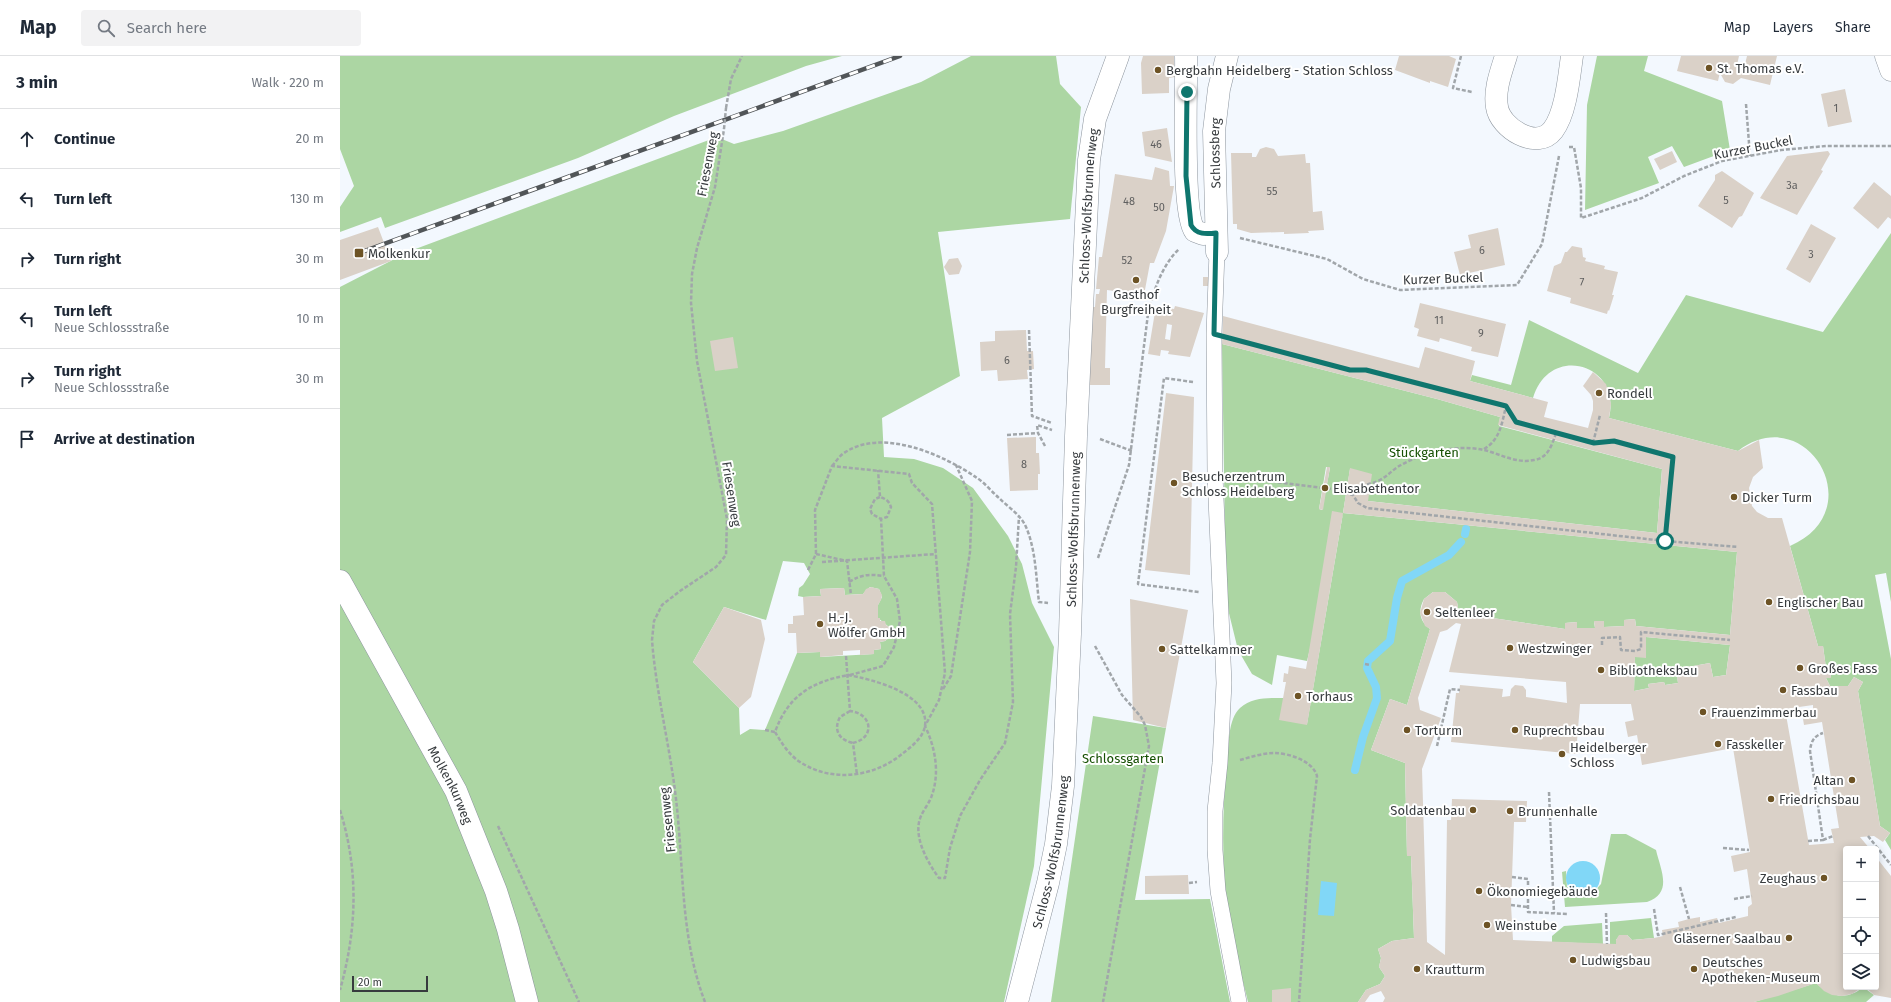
<!DOCTYPE html>
<meta charset="utf-8">
<style>
:root{--surface:#fff;--page:#f2f2f3;--text:#1f2937;--muted:#747a83;--line:#e0e1e3}
body{margin:0;font-family:"Fira Sans",sans-serif;background:var(--page);color:var(--text)}
.controls{position:absolute;right:12px;bottom:12px;display:grid;overflow:hidden;border-radius:4px;box-shadow:0 2px 10px #0003}
.controls button{width:36px;height:36px;display:grid;place-items:center;padding:0;border:0;border-bottom:1px solid var(--line);background:var(--surface);color:var(--text);font:20px sans-serif}
.scale{position:absolute;left:12px;bottom:10px;width:76px;box-sizing:border-box;padding-left:4px;border:2px solid #373b3e;border-top:0;font-size:11px;line-height:14px;white-space:nowrap;color:#373b3e;-webkit-text-stroke:3px #fff;paint-order:stroke}
.stop{position:absolute;width:12px;height:12px;margin:-9px;border:3px solid #0f766e;border-radius:50%;background:#fff}
.stop.end{background:#0f766e;border-color:#fff;box-shadow:0 1px 4px #0008}
.list{margin:0;padding:0;list-style:none}
h2{display:flex;justify-content:space-between;align-items:center;height:52px;margin:0;padding:0 16px;font-size:17px}
h2 small{font-size:13px;font-weight:400;color:var(--muted)}
.list li{display:grid;grid-template-columns:26px 1fr auto;gap:12px;align-items:center;box-sizing:border-box;height:60px;padding:0 16px;border-top:1px solid var(--line)}
.list b{display:block;font-size:15px;white-space:nowrap}
.list p{margin:0;font-size:13px;white-space:nowrap;color:var(--muted)}
.list em{font-size:13px;font-style:normal;color:var(--muted)}
.icon{flex:none;width:22px;height:22px;fill:none;stroke:currentColor;stroke-width:2;stroke-linecap:round;stroke-linejoin:round}
.map{position:relative;flex:none;width:1551px;height:946px;overflow:hidden}
header{display:flex;align-items:center;gap:24px;box-sizing:border-box;height:56px;padding:0 20px;background:var(--surface);border-bottom:1px solid var(--line)}
header strong{font-size:19px}
nav{display:flex;gap:22px;margin-inline-start:auto;font-size:14px}
.search{width:280px;height:36px;background:var(--page);display:flex;align-items:center;gap:10px;box-sizing:border-box;padding:0 14px;border-radius:4px;color:var(--muted);font-size:15px}
main{display:flex}
aside{flex:1;background:var(--surface)}
.map>svg:first-child{display:block}
.green{fill:#acd6a3;fill-rule:evenodd}
.water{fill:#81d7f7}
.lines{fill:none;stroke-linecap:round;stroke-linejoin:round}
.stream{stroke:#81d7f7;stroke-width:8}
.building{fill:#dad1c8;fill-rule:evenodd}
.lane-casing{stroke:#8d959e;stroke-width:16}
.street-casing{stroke:#8d959e;stroke-width:23}
.path{stroke:#a1a6aa;stroke-width:2.5;stroke-dasharray:4 2;stroke-linecap:butt}
.lane{stroke:#fff;stroke-width:15}
.street{stroke:#fff;stroke-width:22}
.rail-casing{stroke:#515558;stroke-width:4.5}
.rail{stroke:#fff;stroke-width:3;stroke-dasharray:9;stroke-linecap:butt}
.path-bridge{stroke:#a1a6aa;stroke-width:2.5;stroke-dasharray:4 2;stroke-linecap:butt}
.route{stroke:#0f766e;stroke-width:5}
.poi-dot{fill:#6d5325;stroke:#fff;stroke-width:1.5}
.labels{text-anchor:middle;stroke-width:4;stroke-linejoin:round;paint-order:stroke}
.number-label{font-size:11px;fill:#606060}
.poi-label{font-size:13px;fill:#373b3e;stroke:#fff;text-anchor:start}
.street-label{font-size:13px;fill:#373b3e;stroke:#fff}
.park-label{font-size:13px;fill:#165003;stroke:#fff}
</style>
<header>
<strong>Map</strong>
<div class="search"><svg class="icon" aria-label="search" viewBox="0 0 24 24"><circle cx="10" cy="10" r="6"/><path d="M15 15l6 6"/></svg>Search here</div>
<nav><a>Map</a><a>Layers</a><a>Share</a></nav>
</header>
<main>
<aside>
<h2>3 min<small>Walk · 220 m</small></h2>
<ul class="list">
<li><svg class="icon" aria-label="ahead" viewBox="0 0 24 24"><path d="M12 20V5M6 11l6-6 6 6"/></svg><div><b>Continue</b></div><em>20 m</em></li>
<li><svg class="icon" aria-label="left" viewBox="0 0 24 24"><path d="M17 20v-9H6M10 6l-5 5 5 5"/></svg><div><b>Turn left</b></div><em>130 m</em></li>
<li><svg class="icon" aria-label="right" viewBox="0 0 24 24"><path d="M7 20v-9h11M14 6l5 5-5 5"/></svg><div><b>Turn right</b></div><em>30 m</em></li>
<li><svg class="icon" aria-label="left" viewBox="0 0 24 24"><path d="M17 20v-9H6M10 6l-5 5 5 5"/></svg><div><b>Turn left</b><p>Neue Schlossstraße</p></div><em>10 m</em></li>
<li><svg class="icon" aria-label="right" viewBox="0 0 24 24"><path d="M7 20v-9h11M14 6l5 5-5 5"/></svg><div><b>Turn right</b><p>Neue Schlossstraße</p></div><em>30 m</em></li>
<li><svg class="icon" aria-label="arrive" viewBox="0 0 24 24"><path d="M6 21V4h12l-3 4 3 4H6"/></svg><div><b>Arrive at destination</b></div></li>
</ul>
</aside>
<div class="map">
<svg width="1551" height="946" viewBox="0 0 1551 946">
<rect width="100%" height="100%" fill="#f3f8fe"/>
<path class="green" d="M0,0h502l-36,10 -132,50 -96,42 -193,70 -4,-11 -41,15v-25l14,-21 -14,-37z
M631,0h85l4,28 21,23 -11,112 -132,13 22,144 -78,42 2,39 30,2 29,9 30,20 35,48 14,28 10,39 22,44 -20,219 -30,136h-664v-715l70,-36 307,-114 17,7 49,-13 138,-49zM443,505l21,2 6,11 -7,11 -4,3 -1,8 5,1 18,-1 -1,-7 24,-1 1,7 18,-1 7,-7 9,2 3,8 -4,8v13l11,9 1,10 -5,4 -5,1 1,7 -7,1v4l-54,3v-5l-23,1 -32,77 -15,-1 -10,6 -1,-27 -46,-46 31,-55 42,13z
M1257,0h51l-4,15 78,30 8,49 -46,17 -12,-21 -24,11 11,26 -74,27 2,-105z
M1551,177v369l-5,-29 -11,2 16,84v191l-6,-10 5,-7 -10,-7 -22,-135 5,-9 -9,-5 -6,9h-18l-4,-8 5,-1 -1,-9h-4l-3,-22h-5l-28,-100c83,-36 16,-147 -52,-95l-129,-33c13,-55 -60,-75 -76,-20l-63,-17 2,-6 39,10 18,-65 109,53 48,-78 137,37z
M882,288l215,55 63,18 -1,9 163,43 -5,64 -289,-32 -18,-32 -7,44 394,39 -7,83 -94,-9 -1,-7 -11,1v6l-20,1 -10,-5 1,6h-18v-6l-12,1v6l-106,-16 -2,-11 -12,-10h-12l-9,7c-6,11 -5,22 6,30l-23,76 -17,-6 -19,51 34,13 2,93h4l3,82 -22,3 -14,8 3,9 -2,9 6,9 -5,8 -14,6 -8,12h-110c-6,-26 -15,-53 -19,-80 -8,-54 -7,-108 -2,-163 2,-15 1,-40 13,-51 12,-11 29,-10 43,-10l24,26 36,-211 -36,148 -30,-6 -5,30 -20,-11 -14,-24 -12,-49zM986,411l4,1 -8,42 -3,-1z
M1306,581l84,8 -4,30 -13,2 -3,-14 -34,6 2,14 -13,2 -1,-3 -16,2 1,4 -15,3 1,-34h11z
M753,660l73,12 -31,172 75,-1 20,103h-179z
M1271,778h15l30,16c5,21 17,43 -9,52l-82,5 -3,-35 4,-1 1,16 25,7 9,-10z
M1311,862l3,20 -22,2 -5,-5h-7l-4,5v4h-6v-22z
M1262,867l1,21 -51,-2v-6l12,-10z
M1476,927c14,14 31,18 47,4l11,8 -8,7h-112z"/>
<path class="water" d="M1226 822a17 17 0 1 1 34 0a17 17 0 1 1-34 0Z
M981,825l16,2 -3,33 -16,-1z"/>
<g class="lines">
<path class="stream" d="M1125,478l1,-5
M1015,714l8,-33 14,-39 -1,-11 -9,-19 1,-7 22,-20 7,-43 5,-17 47,-26 12,-13"/>
</g>
<path class="building" d="M803,0h31l1,21 -6,1v15l-27,1 -1,-31z
M1059,0h50l7,3 -8,28 -18,-6v2l-35,-13z
M1341,0h58l-2,9h2l4,7 4,-16h30l-7,29 -29,-7 -8,6 -8,-2 -4,-7 1,-2 -2,-1 -2,9 -41,-10z
M1505,33l7,33 -24,5 -7,-33z
M827,72l5,34 -27,-6 -3,-24z
M926,91l8,2 4,7 27,-2 1,9h4l3,49 9,-1 2,19 -16,1 1,2 -25,1v-2l-33,1 -14,-4v-5h-4l-2,-71h21v4h4l4,-8z
M1332,95l5,11 -17,8 -6,-11z
M1488,95l2,3 -9,16 2,1 -26,44 -37,-17 27,-42z
M815,111l14,4 1,15h4l-8,45 -12,32h-4l-6,32 -37,-5 -2,78h5v17h-22l3,-78h4l1,-13h3l1,-5h-4l3,-32h3l13,-83 37,6z
M1382,115l32,22 -12,23 -3,1 -7,11 -34,-22 17,-26v-5z
M1534,126l17,14v23l-3,-2 -10,12 -25,-21z
M1471,168l25,14 -26,45 -24,-14z
M38,171l13,34 -51,19v-40z
M1158,172l7,37 -45,10 -6,-23 17,-4 -3,-13z
M1232,190l10,2 1,9 3,1 -1,3 20,5 -1,3 14,3 -6,23h2l-5,16 -1,-1 -1,4 -37,-11 1,-5 -24,-7 7,-25 7,-3 4,-11h2z
M618,202l4,8 -3,8 -10,1 -5,-8 5,-8z
M863,221h5l1,9h-6z
M1080,247l86,21 -8,33 -27,-6 1,-4 -32,-9 -1,4 -22,-6 2,-7 -5,-2z
M816,250l18,3 1,-3 29,7 -14,44 -22,-3 1,-3 -8,-1 -1,6 -12,-2zM827,268l5,1 -2,15 -5,-1z
M883,260l196,52 6,-21 50,14 -5,20 78,21 -4,15 44,11 5,-18v-9l-2,-6 -8,-9 10,-14 13,12 2,7 3,13 -2,14 129,33 21,-11 4,28 -10,9 -4,11 3,18 5,6 11,6h14l36,128h5l3,22h4l1,10h-5l4,8h18l6,-9 9,5 -5,9 22,135 10,7 -7,9 -9,-6 -14,1 10,12h-24v138h17l-11,7 -10,2 -10,-1 -8,-4 -8,-8 -38,13 -24,6h-371l2,-4 -4,-7 -11,4 -5,7h-7l8,-12 14,-6 5,-8 -6,-9 2,-9 -3,-9 14,-8 22,-3 -3,-82h-4l-2,-93 -34,-13 19,-51 17,6 23,-76 -5,-3 -5,-13 4,-14 9,-7h12l12,10 2,11 106,16v-6l12,-1v6h18l-1,-7h10v6l20,-1v-6l11,-1 1,7 94,9 7,-83 -394,-39 7,-45 22,6 -4,27 289,32 5,-64 -164,-44 2,-8 -63,-18 -215,-55zM1098,550h3l4,4 1,3 -5,4 -6,-2 -1,-3zM1116,567l5,1 -12,48 117,10 1,21 -41,-6v-7l-3,-4 -8,-1 -4,4 -1,7 -8,1 1,-8 -43,-4 -1,8h-3l-5,49 125,12 4,-50h51l3,16 -9,2 3,15 9,-2 5,30 91,-17 17,104 -19,4 3,16 13,-3 5,35 -4,3v9l-29,7 -2,-5 -17,4v-5l-11,2 -11,3 1,5 -17,3 1,6 -9,2 -22,2 -5,-5h-8l-3,5v4l-103,-4 -2,-35 3,-83h12l1,-21 -75,-2 -1,21h-4l-2,135 -18,-13 -5,-173 19,-51 -21,-8 -2,-12 22,-66 7,-2zM1306,581l84,8 -4,30 -13,2 -3,-14 -34,6 2,14 -13,2 -1,-3 -16,2 1,4 -15,3 1,-34 11,1zM1473,649v6l-11,2 2,12 18,-3 17,106 -8,1 3,14 -25,2 -24,-136z
M686,274l1,21h6l1,18 -7,1 1,9 -30,2 -1,-11 -16,1 -1,-29 15,-1v-10z
M393,281l5,31 -23,3 -5,-30z
M826,337l28,4 -4,178 -45,-5z
M696,381v16h3l1,21h-2v16l-28,1 -3,-53z
M987,411h3l-7,43 -4,-1z
M992,455l11,2 -36,212 -28,-5 7,-38h-3l1,-9 4,1 1,-8 17,3z
M531,531l8,2 3,6 -1,5 -3,5v13h2v3h5l1,4 3,2 1,10 -5,4 -5,1 1,7 -7,1v4l-14,1v-5l-17,1v4l-23,2v-5l-23,1 -1,-20h-8v-9h5v-8l11,-1 -1,-18 18,-1 -1,-7 24,-1 1,7 18,-1 3,-5z
M790,543l58,11 -22,118 -33,-8z
M384,551l37,13 4,19 -14,58 -12,11 -46,-46z
M1536,801l15,19v122l-17,-3 -9,-8h11z
M848,819l1,19h-44v-18z
M951,932v14h-19v-12z"/>
<g class="lines">
<g class="lane-casing">
<path id="lane" d="M877,196l-3,82 1,141 9,208 -4,80 -5,48v39l3,41 21,111"/>
</g>
<g class="street-casing">
<g id="street">
<path d="M846,0c1,30 -5,158 9,175l8,3 13,-1"/>
<path d="M1166,0c-5,16 -12,34 -9,51 3,21 40,44 56,23 13,-17 16,-53 19,-74"/>
<path d="M1546,0l5,14"/>
<path id="s1" d="M877,196l-3,-121 5,-42 8,-33"/>
<path id="s2" d="M0,525l116,210 40,100 12,38 19,73"/>
<path id="s3" d="M677,946l31,-119 8,-39 7,-58 7,-152 6,-198 13,-276 6,-41 23,-63"/>
</g>
</g>
<path class="path" d="M1121,0l-8,32 19,4
M1406,48l4,52
M386,52l5,-29 11,-23
M1229,91h5l7,41v30l61,-20 42,-22 38,-15 59,-11 45,-4h65
M900,182l87,21 36,20 37,11 117,-5 25,-41 17,-88
M689,274l3,86 20,7
M894,283l116,31h16l140,36 10,16 77,21 21,-2 59,16 -8,84
M853,326l-29,-4 -26,206 61,8
M667,379l31,-2
M760,383l32,12
M1253,387l7,-28
M705,390l-7,-13 -1,-8 15,5
M1144,393c16,-9 18,-26 22,-43
M492,410c4,-4 7,-10 12,-13 38,-26 100,2 133,25 8,5 15,14 22,20 9,9 22,17 27,29 10,23 10,51 13,75l9,1
M896,421l87,11
M987,432l26,7 5,8 9,5 298,33 73,6
M1013,439c11,-14 12,-8 25,-14 9,-4 15,-12 23,-16 23,-13 56,-21 83,-15 16,4 33,14 50,10 14,-2 18,-15 22,-27
M540,441l-5,2 -5,10 2,5 9,5
M476,498l31,7 4,34
M758,502l31,-93 19,-151c5,-22 14,-49 31,-65
M482,506l114,-8
M468,514l8,-16 -1,-44 17,-44 77,8 3,9 20,21 13,169 -6,27 -14,26c10,21 15,46 7,69 -2,7 -8,14 -11,21 -9,20 7,47 18,62h6l5,-30 10,-32 20,-36 25,-37 8,-41 -3,-88 6,-47 3,-51
M509,526c13,-8 21,-8 35,-6
M1262,589v-7l18,-1 1,13 14,1 6,-2v-17l89,8
M755,590l27,49 19,22 4,8 4,21 -46,256
M506,600l4,55c23,3 25,27 3,32l4,32
M1025,608l5,1
M508,619c22,4 82,18 77,51 -2,12 -14,21 -23,28 -28,23 -70,29 -102,8 -11,-7 -19,-20 -25,-30 13,-36 36,-50 73,-57z
M510,619l33,-9 11,-19 6,-26 -3,-22 -13,-23 -3,-57 6,-2 4,-10c-2,-6 -5,-8 -11,-10l-2,-27
M603,633l8,-13 19,-124 2,-51 -16,-36
M510,655l-10,6c-7,13 -1,23 13,26
M425,674l10,2
M1097,690l13,-57 10,1
M900,704c11,-3 23,-7 34,-7 15,0 39,8 43,23l-7,63 -11,163
M1209,736l5,121
M0,754c19,61 17,119 0,180
M158,770l81,176
M1528,780l23,29
M1483,784l10,-4
M1468,785l15,-1 -13,-89c1,-10 4,-15 13,-18
M1383,792l26,2
M1172,821l16,2v33l40,2
M849,827l8,-1
M1340,831l9,32
M1394,843l18,-3
M1171,849l17,2
M1314,853l4,26 78,-18
M1266,857l1,31
M365,946c-25,-65 -21,-135 -29,-203 -6,-53 -20,-106 -24,-159l2,-19 8,-16 18,-14 36,-24 10,-12 1,-36 -30,-158 -6,-58 1,-29 5,-26 18,-61 9,-58"/>
<use href="#lane" class="lane"/>
<use href="#street" class="street"/>
<g class="rail-casing">
<path id="rail" d="M19,197l541,-197"/>
</g>
<use href="#rail" class="rail"/>
<path class="path-bridge" d="M384,73l2,-21"/>
</g>
<g class="lines">
<path class="route" d="M847,36l-1,84 5,49c5,10 16,9 25,8l-2,101 136,36h16l140,36 10,16 78,21 20,-2 59,16 -8,84"/>
</g>
<g class="poi-dot">
<circle cx="1369" cy="12" r="4"/>
<circle cx="818" cy="14" r="4"/>
<rect x="14" y="192" width="10" height="10" rx="2"/>
<circle cx="796" cy="224" r="4"/>
<circle cx="1259" cy="337" r="4"/>
<circle cx="834" cy="427" r="4"/>
<circle cx="985" cy="432" r="4"/>
<circle cx="1394" cy="441" r="4"/>
<circle cx="1429" cy="546" r="4"/>
<circle cx="1087" cy="556" r="4"/>
<circle cx="480" cy="568" r="4"/>
<circle cx="1170" cy="592" r="4"/>
<circle cx="822" cy="593" r="4"/>
<circle cx="1460" cy="612" r="4"/>
<circle cx="1261" cy="614" r="4"/>
<circle cx="1443" cy="634" r="4"/>
<circle cx="958" cy="640" r="4"/>
<circle cx="1363" cy="656" r="4"/>
<circle cx="1067" cy="674" r="4"/>
<circle cx="1175" cy="674" r="4"/>
<circle cx="1378" cy="688" r="4"/>
<circle cx="1222" cy="698" r="4"/>
<circle cx="1512" cy="724" r="4"/>
<circle cx="1431" cy="743" r="4"/>
<circle cx="1133" cy="754" r="4"/>
<circle cx="1170" cy="755" r="4"/>
<circle cx="1484" cy="822" r="4"/>
<circle cx="1139" cy="835" r="4"/>
<circle cx="1147" cy="869" r="4"/>
<circle cx="1449" cy="882" r="4"/>
<circle cx="1233" cy="904" r="4"/>
<circle cx="1077" cy="913" r="4"/>
<circle cx="1354" cy="913" r="4"/>
</g>
<g class="labels">
<g class="number-label">
<text x="1496" y="56">1</text>
<text x="816" y="92">46</text>
<text x="1452" y="133">3a</text>
<text x="932" y="139">55</text>
<text x="1386" y="148">5</text>
<text x="789" y="149">48</text>
<text x="819" y="155">50</text>
<text x="1142" y="198">6</text>
<text x="1471" y="202">3</text>
<text x="787" y="208">52</text>
<text x="1242" y="230">7</text>
<text x="1099" y="268">11</text>
<text x="1141" y="281">9</text>
<text x="667" y="308">6</text>
<text x="684" y="412">8</text>
</g>
<g class="poi-label">
<text x="1377" y="17">St. Thomas e.V.</text>
<text x="826" y="19">Bergbahn Heidelberg - Station Schloss</text>
<text x="28" y="202">Molkenkur</text>
<text x="796" y="243" text-anchor="middle">Gasthof<tspan x="796" dy="15">Burgfreiheit</tspan></text>
<text x="1267" y="342">Rondell</text>
<text x="842" y="425">Besucherzentrum<tspan x="842" dy="15">Schloss Heidelberg</tspan></text>
<text x="993" y="437">Elisabethentor</text>
<text x="1402" y="446">Dicker Turm</text>
<text x="1437" y="551">Englischer Bau</text>
<text x="1095" y="561">Seltenleer</text>
<text x="488" y="566">H.-J.<tspan x="488" dy="15">Wölfer GmbH</tspan></text>
<text x="1178" y="597">Westzwinger</text>
<text x="830" y="598">Sattelkammer</text>
<text x="1468" y="617">Großes Fass</text>
<text x="1269" y="619">Bibliotheksbau</text>
<text x="1451" y="639">Fassbau</text>
<text x="966" y="645">Torhaus</text>
<text x="1371" y="661">Frauenzimmerbau</text>
<text x="1075" y="679">Torturm</text>
<text x="1183" y="679">Ruprechtsbau</text>
<text x="1386" y="693">Fasskeller</text>
<text x="1230" y="696">Heidelberger<tspan x="1230" dy="15">Schloss</tspan></text>
<text x="1504" y="729" text-anchor="end">Altan</text>
<text x="1439" y="748">Friedrichsbau</text>
<text x="1125" y="759" text-anchor="end">Soldatenbau</text>
<text x="1178" y="760">Brunnenhalle</text>
<text x="1476" y="827" text-anchor="end">Zeughaus</text>
<text x="1147" y="840">Ökonomiegebäude</text>
<text x="1155" y="874">Weinstube</text>
<text x="1441" y="887" text-anchor="end">Gläserner Saalbau</text>
<text x="1241" y="909">Ludwigsbau</text>
<text x="1362" y="911">Deutsches<tspan x="1362" dy="15">Apotheken-Museum</tspan></text>
<text x="1085" y="918">Krautturm</text>
</g>
<g class="street-label">
<text transform="translate(1413 91) rotate(-11)" y="5">Kurzer Buckel</text>
<text dy="5" stroke="none"><textPath href="#s1" startOffset="99">Schlossberg</textPath></text>
<text transform="translate(367 108) rotate(-79)" y="5">Friesenweg</text>
<text dy="5" stroke="none"><textPath href="#s3" startOffset="802">Schloss-Wolfsbrunnenweg</textPath></text>
<text transform="translate(1103 222) rotate(-2)" y="5">Kurzer Buckel</text>
<text transform="translate(392 438) rotate(81)" y="5">Friesenweg</text>
<text dy="5" stroke="none"><textPath href="#s3" startOffset="478">Schloss-Wolfsbrunnenweg</textPath></text>
<text dy="5" stroke="none"><textPath href="#s2" startOffset="232">Molkenkurweg</textPath></text>
<text transform="translate(327 764) rotate(-96)" y="5">Friesenweg</text>
<text dy="5" stroke="none"><textPath href="#s3" startOffset="154">Schloss-Wolfsbrunnenweg</textPath></text>
</g>
<g class="park-label">
<text x="1084" y="401">Stückgarten</text>
<text x="783" y="707">Schlossgarten</text>
</g>
</g>
</svg>
<div class="controls">
<button>+</button>
<button>−</button>
<button><svg class="icon" aria-label="locate" viewBox="0 0 24 24"><circle cx="12" cy="12" r="6"/><path d="M12 2v4M12 18v4M2 12h4M18 12h4"/></svg></button>
<button><svg class="icon" aria-label="layers" viewBox="0 0 24 24"><path d="M12 4l9 5-9 5-9-5zM3 14l9 5 9-5"/></svg></button>
</div>
<div class="scale">20 m</div>
<div class="stop" style="left:1325px;top:485px"></div>
<div class="stop end" style="left:847px;top:36px"></div>
</div>
</main>
